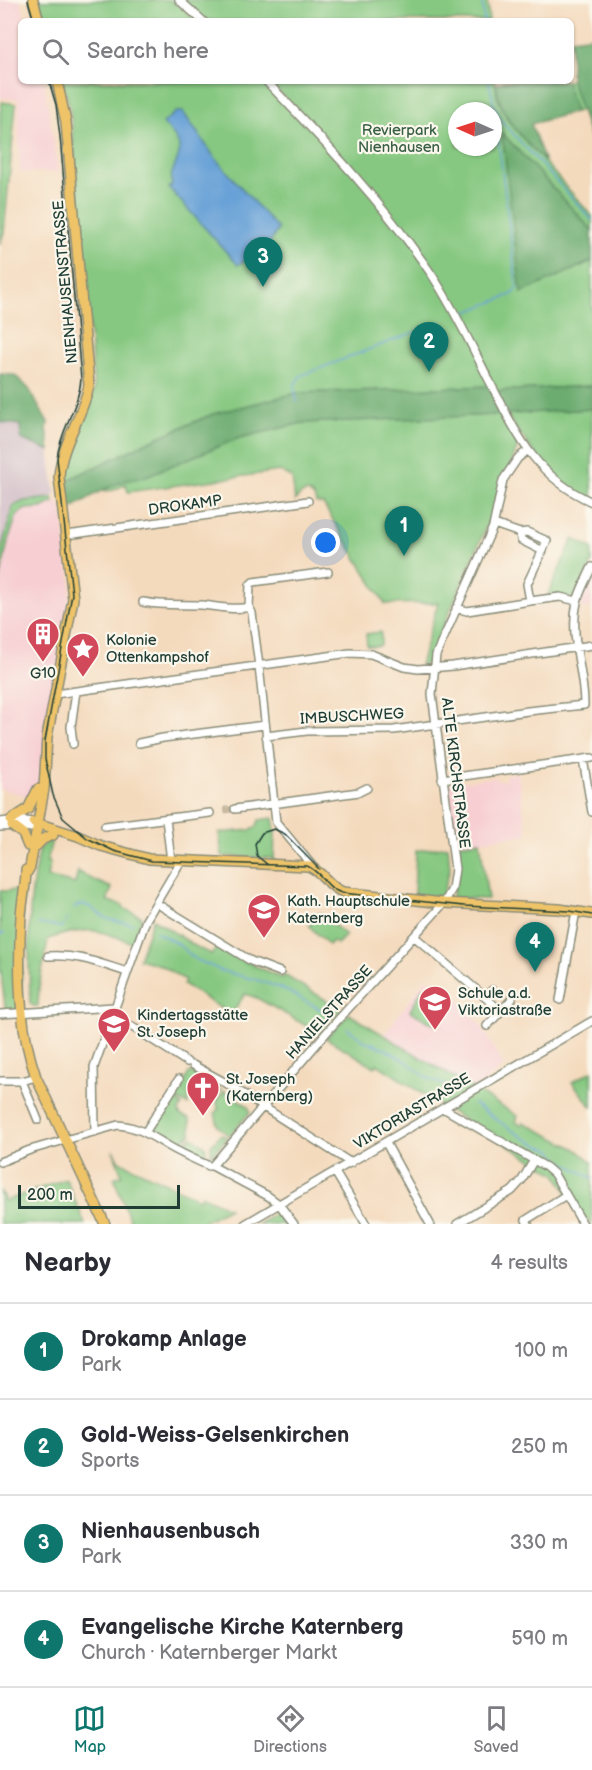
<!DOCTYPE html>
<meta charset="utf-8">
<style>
:root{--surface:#fff;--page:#f7f7f7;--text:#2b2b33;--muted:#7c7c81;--line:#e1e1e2;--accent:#0f766e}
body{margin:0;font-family:"Balsamiq Sans",sans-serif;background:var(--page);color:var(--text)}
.compass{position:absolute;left:448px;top:102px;width:54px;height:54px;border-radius:50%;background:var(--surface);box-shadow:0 2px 4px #0004;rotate:273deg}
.scale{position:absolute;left:18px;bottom:15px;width:162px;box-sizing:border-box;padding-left:6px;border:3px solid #1f3d34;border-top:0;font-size:16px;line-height:21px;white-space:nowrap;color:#1f3d34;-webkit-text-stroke:4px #fbf7ec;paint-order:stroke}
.you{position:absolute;left:326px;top:543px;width:21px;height:21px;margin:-15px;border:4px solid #fff;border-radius:50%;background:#1a73e8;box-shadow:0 0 0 9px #1a73e833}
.badge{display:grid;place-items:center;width:39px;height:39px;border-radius:50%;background:var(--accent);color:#fff;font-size:20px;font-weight:700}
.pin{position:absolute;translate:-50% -50px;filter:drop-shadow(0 2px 3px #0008)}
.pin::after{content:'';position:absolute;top:32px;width:21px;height:18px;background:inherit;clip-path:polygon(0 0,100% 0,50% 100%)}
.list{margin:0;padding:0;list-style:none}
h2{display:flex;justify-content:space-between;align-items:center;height:78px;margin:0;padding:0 24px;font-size:26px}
h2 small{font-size:20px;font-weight:400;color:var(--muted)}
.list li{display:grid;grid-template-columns:39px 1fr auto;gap:18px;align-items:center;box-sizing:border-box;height:96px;padding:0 24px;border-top:2px solid var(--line)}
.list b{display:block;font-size:22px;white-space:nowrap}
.list p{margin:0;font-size:20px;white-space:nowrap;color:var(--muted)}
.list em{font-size:20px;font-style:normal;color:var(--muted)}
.icon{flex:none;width:33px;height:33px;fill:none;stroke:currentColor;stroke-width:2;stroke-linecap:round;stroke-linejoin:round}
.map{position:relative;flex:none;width:592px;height:1224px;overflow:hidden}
.search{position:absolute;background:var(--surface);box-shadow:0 2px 4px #0004;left:18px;right:18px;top:18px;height:66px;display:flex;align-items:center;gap:15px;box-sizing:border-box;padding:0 21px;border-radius:9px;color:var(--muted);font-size:22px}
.sheet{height:462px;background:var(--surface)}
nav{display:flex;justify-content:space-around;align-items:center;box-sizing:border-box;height:84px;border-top:2px solid var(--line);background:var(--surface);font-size:16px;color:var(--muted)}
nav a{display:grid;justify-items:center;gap:3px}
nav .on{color:var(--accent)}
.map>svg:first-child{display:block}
.built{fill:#f7cfd3}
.industrial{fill:#d2bdc7}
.green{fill:#86c881;stroke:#52825a;stroke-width:1.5;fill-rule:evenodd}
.forest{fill:#6cac6f;stroke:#467452;stroke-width:1.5}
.water{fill:#68a1d7;stroke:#446f86;stroke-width:1.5}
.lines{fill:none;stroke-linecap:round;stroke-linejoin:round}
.stream{stroke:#68a1d7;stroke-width:1.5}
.minor-tunnel{stroke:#c9bba2;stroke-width:7;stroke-dasharray:7 3.5;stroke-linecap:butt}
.minor-casing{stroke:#8a8c78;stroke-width:10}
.major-casing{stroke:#8a8c78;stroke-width:12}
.minor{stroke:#fff;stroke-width:7}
.major{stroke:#efc469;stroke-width:9}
.tram{stroke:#1f3d34;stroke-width:1.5}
.labels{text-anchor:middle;stroke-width:4.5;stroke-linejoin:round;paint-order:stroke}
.park-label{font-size:15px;fill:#396047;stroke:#fbf7ec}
.street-label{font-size:15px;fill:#1f3d34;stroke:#fbf7ec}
.poi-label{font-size:15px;fill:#1f3d34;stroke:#fbf7ec;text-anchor:start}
</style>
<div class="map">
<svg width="592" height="1224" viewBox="0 0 592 1224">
<rect width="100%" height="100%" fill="#fbf7ec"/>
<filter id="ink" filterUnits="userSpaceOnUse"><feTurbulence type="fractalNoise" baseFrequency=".0167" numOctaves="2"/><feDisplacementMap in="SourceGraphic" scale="12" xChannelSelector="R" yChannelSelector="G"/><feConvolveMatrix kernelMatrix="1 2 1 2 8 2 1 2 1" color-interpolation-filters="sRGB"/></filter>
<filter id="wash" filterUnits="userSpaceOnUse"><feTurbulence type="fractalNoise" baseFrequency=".008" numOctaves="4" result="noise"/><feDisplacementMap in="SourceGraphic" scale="24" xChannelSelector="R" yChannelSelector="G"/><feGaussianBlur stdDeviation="1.35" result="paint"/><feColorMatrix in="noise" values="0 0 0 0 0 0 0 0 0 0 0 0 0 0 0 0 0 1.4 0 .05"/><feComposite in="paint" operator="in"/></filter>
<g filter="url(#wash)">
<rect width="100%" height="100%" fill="#f4dabd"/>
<path class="built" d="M0,0h20l6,21h-5v60h23l14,91h-38l-2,-73 -18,-1z
M54,502l7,2 10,80 -32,214 -39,-9v-208l9,-40 8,-26 9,-6 16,-1z
M592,572v35l-11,1 -1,-6z
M518,773l9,61 -71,10 -8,-60 48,-7 1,4 9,-1 -1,-5z
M426,978l38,26 18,23 22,39 -29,23 -28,-15 -63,-39z"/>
<path class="industrial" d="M0,423l19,2 2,14 28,9 6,46 -6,5 -25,2 -10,3 -14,49z"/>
<path class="green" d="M38,0h134l25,21h-152z
M183,0h304l2,21h-282z
M571,80l10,30 -6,2 -9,-31z
M62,81h200l63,61 -56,-61h226l2,17 11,23 84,95v14l-89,-96 30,154 59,-27v125l-97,5 -3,-5 -195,7 -84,21 -61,26 -86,41 5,-28 23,-63 -9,-122 -15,-160zM457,111h36v36h-36z
M2,102l14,2 -12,128 -4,12v-127z
M592,409v90l-13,-5 -31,-22 -42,-58z
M496,415l7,1 16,27 -27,70 -65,151 -7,1 18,-62 -53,1 -62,-100 -7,-1 -2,-6 -6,-5 -7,2 -6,7 -3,-23 -12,-7 -152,21 -2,-8 -12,6 -12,1c13,-9 24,-12 39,-13l98,-40 63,-15z
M52,498l2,4 -12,6 -16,1 -9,6 -9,26 -8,39v-26l13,-48 11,-5z
M573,539l19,9v14l-15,37 -29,-5z
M381,632v12l-3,2h-11l-1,-12z
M273,818l2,12 -1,33 -3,-5 -49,-2 -3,-23 31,-3 7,-4 2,-6z
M52,839l-5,23 3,1 -3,14 28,7 3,-13c9,7 22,12 34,17l-5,13 16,4v3l19,9 -10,26c-38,-16 -46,-16 -84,-4l-9,49 -1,18h-5l-3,-3c-1,-50 -4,-105 10,-154l5,-6z
M480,841l8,58 -36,-1 7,-28 -3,-26z
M448,846l2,23 -8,27 -18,5 -10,-6 2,-44z
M23,890l-2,122 -15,1 -6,-48v-74z
M319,913l27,22 -9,9 -4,-3 -4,4 -20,-19z
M153,919l47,30 12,5 7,-9 34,20 29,13 2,-3 57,34 -22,24 -62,-35 -12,-4 -14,21 -48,-31 2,-4 -25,-15 -21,-6z
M423,987l25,13 -13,25 -25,-14z
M349,1014l169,102 -2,6 6,3 1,-3 53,27 16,13v62l-4,-5 -4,1 -28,-46 -113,-67 -66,-43 -2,3 -49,-29z
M592,1071v36l-20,-25z
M189,1073l8,1 24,15 -5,10h-3l-1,-9 -10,-1 -13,4 -1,12 -13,-7z
M224,1091l24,15 2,6 -21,24 -11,-10 -3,-13 3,-4 -1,-8z
M174,1099l8,6 -3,6 1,4 10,4 1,15 -13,8 -22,-12v-3z
M221,1134l6,4 -16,17v-10z
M192,1137l13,9 2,10 -26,-12z
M113,1150l6,11 80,38 2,-4 28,13 -29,16h-69l-17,-46 8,-3z
M66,1179l19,45h-85v-34l5,11z
M274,1214l4,1 8,9h-28z"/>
<path class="forest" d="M592,36v108l-21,-64v-41z
M505,81h61l9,31 -44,12 14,38c-23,-24 -45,-44 -49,-78z
M502,133l90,97v31l-71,32z
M0,374l15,1 14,14 20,35 -2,3 3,24 -29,-12 -1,-14 -20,-3z
M492,386l3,5 97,-5v23l-96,6 -194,8 -63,15 -98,40c-27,2 -47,18 -71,31l-4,-28 86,-41 61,-26 84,-21z"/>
<path class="water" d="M176,112h7l32,46 63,71 -8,14 -32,22 -69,-77 3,-3c-5,-14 12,-27 6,-42 -3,-7 -10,-14 -15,-20z"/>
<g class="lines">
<path class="stream" d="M482,0l2,21
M489,81l5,25 10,18 88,96
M465,313l48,-19 4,-5 -23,-183
M297,402l-3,-16 6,-10 141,-54
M73,908c15,-10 22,6 35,11 8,3 17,3 25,5
M38,924l23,3 7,-8
M156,932l22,12 17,15 27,12 42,11 21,8 42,23
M0,935l4,-2
M347,1028l16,12 22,9 22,13 19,15 27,12
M474,1104c21,13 53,41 77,45l7,10 34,19"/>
</g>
</g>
<g filter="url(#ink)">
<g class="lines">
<path class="minor-tunnel" d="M224,810l11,-1"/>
<g class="minor-casing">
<path id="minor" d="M179,0l24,21
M266,81c59,61 118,123 166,194 23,35 40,72 59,109 26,51 45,93 101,118
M520,533l1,7 22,11
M67,535l241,-34
M530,601l30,-4 17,4
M143,602c19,4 39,2 58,3 15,1 33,6 48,2
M456,608l11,3 63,-10 -3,-17 20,-43 -20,-9 -7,1 -26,-9
M55,694l295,-41 21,1 33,13 14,2 35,-3 139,-21
M266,736l41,-5 87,-1 134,-19 56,-6c0,-34 -15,-69 -7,-103 3,-12 10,-24 15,-35
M139,743l24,-5 102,-13
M73,744l-2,-17 5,-36
M583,759l9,53
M442,779l150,-21
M235,809l124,-17 8,-4
M166,819l5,42
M0,822l19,-2 13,2
M105,826l105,-13
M0,827l19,-1 12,2
M314,868l-38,-46 -17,-156 -7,-53 -3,-6 1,-22 3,-3 75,-10
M156,903l95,58 29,11
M415,937l86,74
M48,956c31,-2 50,7 79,16
M487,998l5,-8
M560,1000l16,-89
M0,1014l114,-7
M112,1014l75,48
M487,1026l25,-27
M193,1065l33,18 125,80
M0,1081h22l14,-4
M22,1081l16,39
M443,1108l103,59 8,7 29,50
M146,1131l33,-52
M95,1132l-1,-65 52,-147 35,-59
M386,1143l44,81
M0,1162l30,-12 88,-25c22,2 33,11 52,22 12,7 26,13 39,19h3l56,30 11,8 15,20
M212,1166l115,-134 117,-129 8,-14 3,-20 -23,-175 4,-39 57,-128 10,-47 15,-22 9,-7
M335,1172l31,52
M245,1224l347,-203
M457,1224l55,-33 10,-11 12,-20
M528,1224l-2,-4 40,-25"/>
</g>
<g class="major-casing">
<path id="major" d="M33,0l6,21
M11,820l17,-11 10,-20
M33,822l45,14 23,10 48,13 159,7c15,5 20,21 35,26l101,11 115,6 33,5
M12,826l11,8 5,12
M33,849l10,-10 10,-4
M26,870c0,15 -4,31 -5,46 -3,55 -3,109 15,161l69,147
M26,874l4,-7 14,-78 3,-52 26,-138 -14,-122c2,-33 24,-60 30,-92l-23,-263 -9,-41"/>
</g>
<use href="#minor" class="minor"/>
<use href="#major" class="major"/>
<path class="tram" d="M28,0l6,21
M49,81l7,24 4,32 21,242c-2,28 -21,51 -24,79l15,136 -27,147v18l8,36 10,23 24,20 27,13 38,10 155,5c15,6 20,24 35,27l122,13 106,5 22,4
M268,865l-11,-9 -2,-12 7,-11 12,-4 11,5 34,35"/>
</g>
</g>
<defs>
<g id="building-pin" transform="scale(1.725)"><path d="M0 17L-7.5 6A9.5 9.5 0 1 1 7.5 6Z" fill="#d1495b" stroke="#fbf7ec"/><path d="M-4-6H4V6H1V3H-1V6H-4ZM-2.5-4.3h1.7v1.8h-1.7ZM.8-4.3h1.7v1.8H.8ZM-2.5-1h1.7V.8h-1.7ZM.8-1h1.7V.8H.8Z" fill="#fff"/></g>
<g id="sight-pin" transform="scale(1.725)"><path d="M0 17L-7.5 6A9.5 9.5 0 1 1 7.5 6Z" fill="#d1495b" stroke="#fbf7ec"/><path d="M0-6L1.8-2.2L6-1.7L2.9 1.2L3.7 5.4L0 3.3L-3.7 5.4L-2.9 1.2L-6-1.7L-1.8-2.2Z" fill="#fff"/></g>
<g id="school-pin" transform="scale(1.725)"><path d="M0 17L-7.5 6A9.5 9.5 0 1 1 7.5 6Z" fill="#d1495b" stroke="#fbf7ec"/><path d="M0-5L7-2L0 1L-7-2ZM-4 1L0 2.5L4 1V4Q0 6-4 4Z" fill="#fff"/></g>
<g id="church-pin" transform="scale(1.725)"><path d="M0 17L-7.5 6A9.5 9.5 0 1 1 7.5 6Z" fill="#d1495b" stroke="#fbf7ec"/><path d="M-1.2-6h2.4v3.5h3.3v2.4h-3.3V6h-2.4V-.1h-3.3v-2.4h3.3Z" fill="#fff"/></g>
</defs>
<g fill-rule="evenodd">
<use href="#building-pin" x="43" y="634"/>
<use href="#sight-pin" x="83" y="649"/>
<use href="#school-pin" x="264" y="910"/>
<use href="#school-pin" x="435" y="1002"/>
<use href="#school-pin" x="114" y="1024"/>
<use href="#church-pin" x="203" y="1088"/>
</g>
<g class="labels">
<g class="park-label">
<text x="399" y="135">Revierpark<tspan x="399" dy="17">Nienhausen</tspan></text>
</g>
<g class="street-label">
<text transform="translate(65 282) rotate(-95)" y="5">NIENHAUSENSTRASSE</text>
<text transform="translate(185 505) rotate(-8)" y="5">DROKAMP</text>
<text transform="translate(352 716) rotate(-3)" y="5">IMBUSCHWEG</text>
<text transform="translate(456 773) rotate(83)" y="5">ALTE KIRCHSTRASSE</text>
<text transform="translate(329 1012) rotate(-48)" y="5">HANIELSTRASSE</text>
<text transform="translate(412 1111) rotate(-31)" y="5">VIKTORIASTRASSE</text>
</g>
<g class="poi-label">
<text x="106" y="645">Kolonie<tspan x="106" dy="17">Ottenkampshof</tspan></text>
<text x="43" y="678" text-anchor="middle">G10</text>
<text x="287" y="906">Kath. Hauptschule<tspan x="287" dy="17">Katernberg</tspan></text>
<text x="458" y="998">Schule a.d.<tspan x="458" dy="17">Viktoriastraße</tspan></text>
<text x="137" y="1020">Kindertagsstätte<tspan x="137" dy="17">St. Joseph</tspan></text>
<text x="226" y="1084">St. Joseph<tspan x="226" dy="17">(Katernberg)</tspan></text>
</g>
</g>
</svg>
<svg class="compass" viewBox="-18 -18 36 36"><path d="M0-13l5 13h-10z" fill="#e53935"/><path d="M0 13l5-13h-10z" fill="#7c7c81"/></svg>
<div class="scale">200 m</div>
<div class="you"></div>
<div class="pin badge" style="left:404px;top:556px">1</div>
<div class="pin badge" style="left:429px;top:372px">2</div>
<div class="pin badge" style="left:263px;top:287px">3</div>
<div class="pin badge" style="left:535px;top:972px">4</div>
<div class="search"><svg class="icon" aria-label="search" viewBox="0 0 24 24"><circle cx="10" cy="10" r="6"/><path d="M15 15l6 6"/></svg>Search here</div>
</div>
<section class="sheet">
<h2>Nearby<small>4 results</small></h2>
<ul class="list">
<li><span class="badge">1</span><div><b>Drokamp Anlage</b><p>Park</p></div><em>100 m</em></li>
<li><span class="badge">2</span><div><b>Gold-Weiss-Gelsenkirchen</b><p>Sports</p></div><em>250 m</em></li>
<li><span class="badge">3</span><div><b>Nienhausenbusch</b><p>Park</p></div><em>330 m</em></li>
<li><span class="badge">4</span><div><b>Evangelische Kirche Katernberg</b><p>Church · Katernberger Markt</p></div><em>590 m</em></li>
</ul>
</section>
<nav>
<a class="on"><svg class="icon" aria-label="map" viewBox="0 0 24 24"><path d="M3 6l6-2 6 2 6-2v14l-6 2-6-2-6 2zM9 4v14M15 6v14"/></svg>Map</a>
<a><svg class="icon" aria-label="directions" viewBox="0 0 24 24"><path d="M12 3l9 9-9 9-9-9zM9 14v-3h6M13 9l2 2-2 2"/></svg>Directions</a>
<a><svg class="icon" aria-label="saved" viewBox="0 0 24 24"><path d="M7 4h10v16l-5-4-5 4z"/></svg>Saved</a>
</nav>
